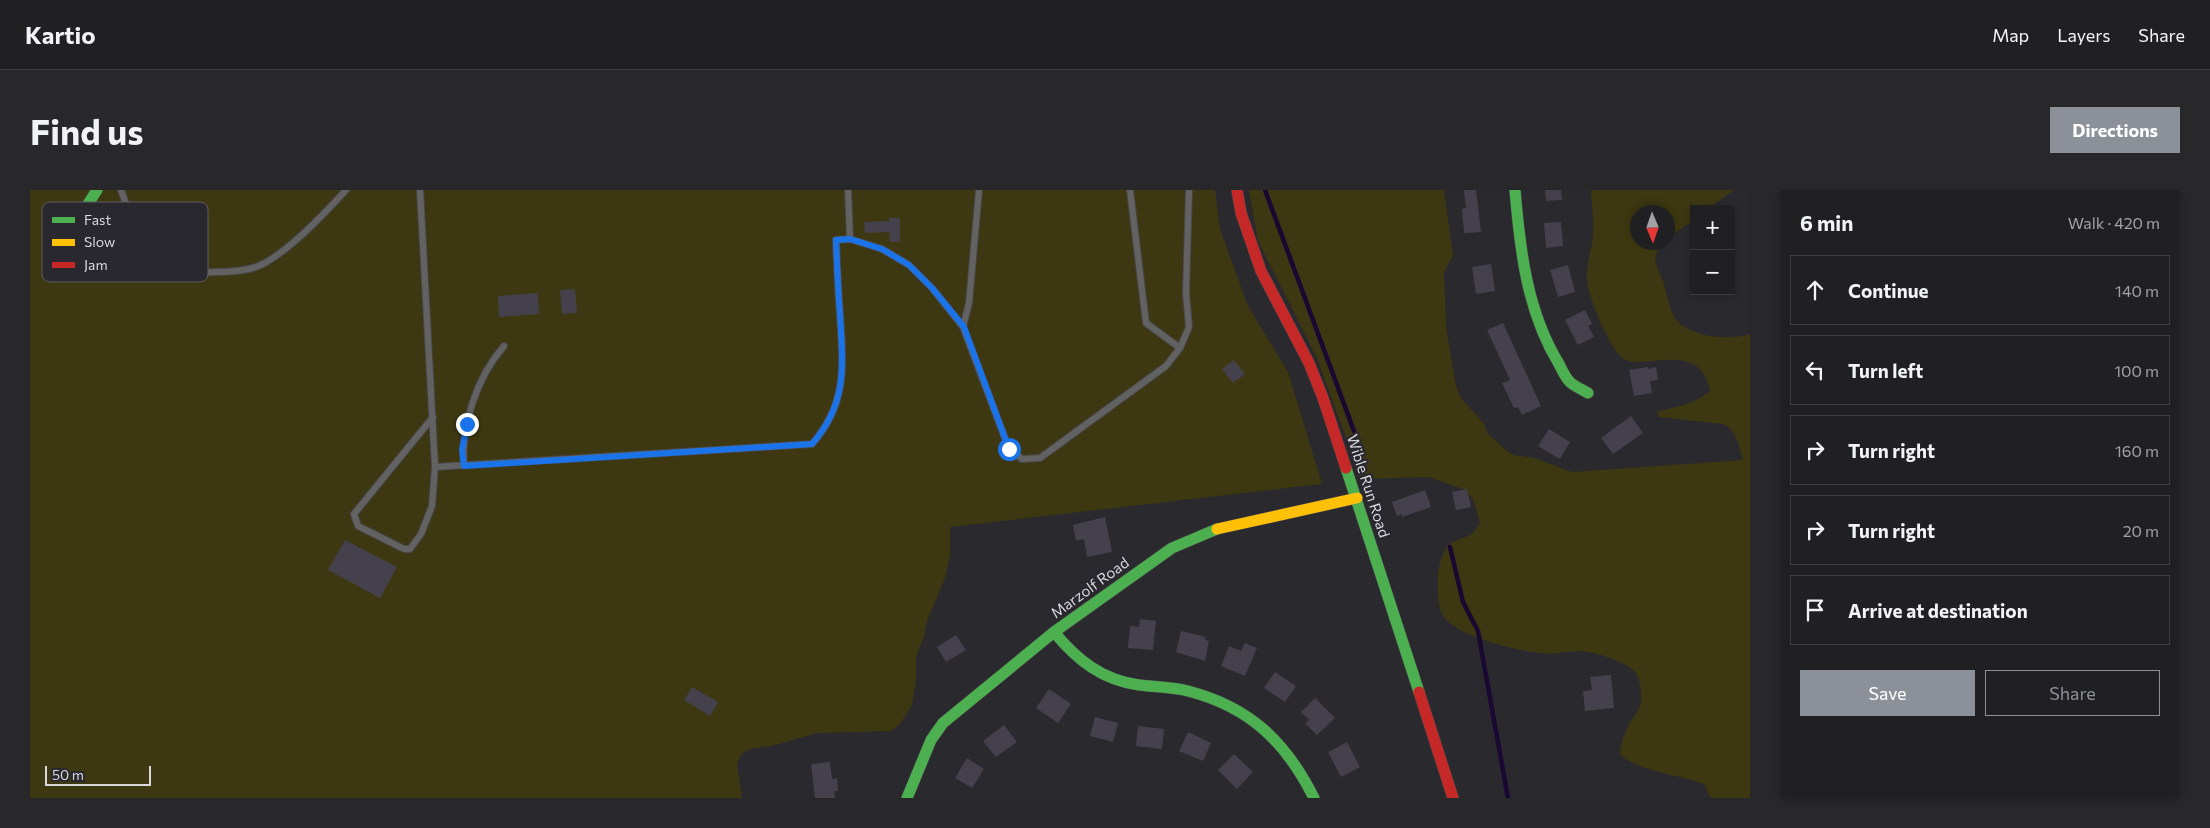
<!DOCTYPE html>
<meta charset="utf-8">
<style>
:root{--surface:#201f22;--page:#28272a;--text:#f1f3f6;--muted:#a2a2a5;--line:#3d3d40;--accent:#8c9099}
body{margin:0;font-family:Commissioner,sans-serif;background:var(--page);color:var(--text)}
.controls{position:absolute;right:15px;top:15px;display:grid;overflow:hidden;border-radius:0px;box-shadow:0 2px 8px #0003}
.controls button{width:45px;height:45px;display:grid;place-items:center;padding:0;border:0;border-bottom:1px solid var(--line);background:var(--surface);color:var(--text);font:25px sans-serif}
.compass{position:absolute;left:1600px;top:15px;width:45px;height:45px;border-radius:50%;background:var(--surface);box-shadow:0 2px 8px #0003;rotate:178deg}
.scale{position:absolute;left:15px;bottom:12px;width:106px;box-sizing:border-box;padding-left:5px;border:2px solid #d9d8dd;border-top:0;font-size:14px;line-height:18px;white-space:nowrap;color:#d9d8dd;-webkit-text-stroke:4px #29282f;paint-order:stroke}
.stop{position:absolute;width:15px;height:15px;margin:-11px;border:4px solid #1a73e8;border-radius:50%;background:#fff}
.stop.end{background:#1a73e8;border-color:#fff;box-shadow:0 1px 5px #0008}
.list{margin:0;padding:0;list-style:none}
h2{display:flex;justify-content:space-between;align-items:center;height:65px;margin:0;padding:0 20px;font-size:21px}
h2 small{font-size:16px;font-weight:400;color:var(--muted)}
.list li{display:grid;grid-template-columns:32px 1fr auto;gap:15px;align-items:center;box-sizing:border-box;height:70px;margin:0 10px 10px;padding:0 10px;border:1px solid var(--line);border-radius:0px}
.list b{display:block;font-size:19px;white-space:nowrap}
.list em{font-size:16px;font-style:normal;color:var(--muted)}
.actions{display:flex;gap:10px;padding:15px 20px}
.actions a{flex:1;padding:11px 0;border:1px solid var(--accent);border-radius:0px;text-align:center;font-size:18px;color:var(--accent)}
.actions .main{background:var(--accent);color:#fff}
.icon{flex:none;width:28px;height:28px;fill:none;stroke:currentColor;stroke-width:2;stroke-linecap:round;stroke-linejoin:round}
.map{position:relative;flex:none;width:1720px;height:608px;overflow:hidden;border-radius:0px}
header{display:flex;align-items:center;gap:30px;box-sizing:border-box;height:70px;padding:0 25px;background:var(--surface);border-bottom:1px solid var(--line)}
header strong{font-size:24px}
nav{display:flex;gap:28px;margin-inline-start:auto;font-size:18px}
.intro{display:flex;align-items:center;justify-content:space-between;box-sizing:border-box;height:120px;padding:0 30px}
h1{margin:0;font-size:35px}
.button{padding:12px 22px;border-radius:0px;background:var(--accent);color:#fff;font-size:18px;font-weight:700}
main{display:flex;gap:30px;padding:0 30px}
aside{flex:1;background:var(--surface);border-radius:0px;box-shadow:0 2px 8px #0003}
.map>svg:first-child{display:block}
.green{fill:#3d3811}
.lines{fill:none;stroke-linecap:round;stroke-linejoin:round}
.stream{stroke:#180832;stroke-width:4.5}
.building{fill:#44414d}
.lane-casing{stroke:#474649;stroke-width:8}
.fast-casing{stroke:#474649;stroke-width:12}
.slow-casing{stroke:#474649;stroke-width:12}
.jam-casing{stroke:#474649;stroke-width:12}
.lane{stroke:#626262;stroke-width:6}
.fast{stroke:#4caf50;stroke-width:11}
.slow{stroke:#ffc107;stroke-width:11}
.jam{stroke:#c62828;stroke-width:11}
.route{stroke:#1a73e8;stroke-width:6}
.labels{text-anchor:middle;stroke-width:4.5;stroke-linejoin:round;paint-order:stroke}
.street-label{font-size:15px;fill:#d9d8dd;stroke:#29282f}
.key{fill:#29282f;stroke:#5e5d63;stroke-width:1}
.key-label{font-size:14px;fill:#d9d8dd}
</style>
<header>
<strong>Kartio</strong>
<nav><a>Map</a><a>Layers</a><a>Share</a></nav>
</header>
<div class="intro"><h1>Find us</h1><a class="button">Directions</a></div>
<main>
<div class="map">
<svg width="1720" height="608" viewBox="0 0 1720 608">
<rect width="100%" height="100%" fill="#2a292e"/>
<path class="green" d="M0,0h1185l5,39 28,77 40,66 34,112 -372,43v28l-5,23 -18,43 -3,15 -8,21v23l-4,25 -12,19 -9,7 -74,2 -45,13 -18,2 -12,5 -5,11 5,34h-712z
M1219,0h195l9,65 -9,17 2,54 10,60 5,12 24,27 2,8 20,18 6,4 21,3 38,14 171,-12c-4,-14 -6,-29 -20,-36l-64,-7 -2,-5c17,-5 39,-8 53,-21 -10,-55 -70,-17 -89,-34 -13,-13 -32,-58 -34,-76 -1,-15 4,-30 6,-45 1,-15 -1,-31 -2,-46h143l-26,19h-14v11l-26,18v-26h-30v30l25,1c-13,17 -7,20 0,38 4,13 5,25 12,37 12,19 55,23 75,16v464h-39l-7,-14c-28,-10 -60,-11 -84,-29 1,-15 6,-26 14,-39 2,-3 5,-6 6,-10 3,-8 0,-26 -4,-33 -6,-10 -44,-22 -56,-22 -12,0 -25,4 -38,2 -25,-2 -83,-16 -98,-36 -5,-7 -6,-17 -6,-26 -1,-14 0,-31 9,-44 5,-7 16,-8 23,-12 4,-3 7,-8 10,-12l-7,-24 -8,-9 -36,-13 -68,2 -44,-121 -59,-117z"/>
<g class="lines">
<path class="stream" d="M1235,0l89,241
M1420,357l13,55 15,29 30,167"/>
</g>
<path class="building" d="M1434,0h12l5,42 -17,1 -2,-24 4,-1z
M1515,0h16l1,10 -16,1z
M859,28h11v24h-10l-1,-10 -24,1 -1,-11 25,-1z
M1531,32l2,24 -17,2 -2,-25z
M1461,74l4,27 -19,3 -4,-27z
M1538,75l7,27 -17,5 -8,-27z
M545,99l2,24 -15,1 -2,-24z
M508,103l1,21 -40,3 -1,-21z
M1555,120l7,14 -4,2 6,11 -16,8 -13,-25z
M1473,133l38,83 -19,9 -4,-8 -4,1 -12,-25 8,-3 -23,-50z
M1204,170l11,14 -12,9 -11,-14z
M1618,177v2l8,-2 2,13 -8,1 2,12 -18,3 -5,-26z
M1601,226l12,17 -30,21 -12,-16z
M1519,239l21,13 -10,17 -22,-13z
M1437,299l4,18 -15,3 -4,-18z
M1395,300l6,17 -29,10v-3l-5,2 -5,-14z
M1075,327l7,35 -25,5 -3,-18 -8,2 -3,-16z
M315,350l52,27 -17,31 -52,-28z
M1110,429l16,2 -3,29 -25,-2 2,-22 9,1z
M1151,441l25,6 -1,3 4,1 -4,20 -29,-9z
M926,445l10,15 -20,12 -9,-15z
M1215,453l12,5 -12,28 -24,-10 8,-20 12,5z
M1245,482l21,14 -11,16 -21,-14z
M1581,485l3,33 -29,3 -2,-20 9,-1 -2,-13z
M662,497l26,15 -8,14 -26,-16z
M1019,499l22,15 -13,19 -22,-15z
M1285,508l20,20 -18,17 -12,-12 4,-3 -8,-8z
M1065,527l23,6 -5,19 -23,-6z
M974,535l13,17 -21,15 -13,-16z
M1108,536l26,3 -2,20 -26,-3z
M1158,542l23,11 -8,18 -24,-10z
M1317,552l13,25 -19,10 -13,-25z
M1204,564l19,18 -16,17 -19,-19z
M937,568l17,11 -12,19 -17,-10z
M800,572l2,17 5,-1 1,13h-4l1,7h-20l-4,-34z"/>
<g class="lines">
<g class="lane-casing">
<path id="lane" d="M91,0c7,19 14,42 29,57 17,18 41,27 65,25 12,0 26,-1 38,-4 28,-8 73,-56 93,-78
M390,0l15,277 -3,39 -11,28 -11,15h-6l-46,-23 -4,-12 79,-97
M1100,0l16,133 34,25
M820,49l32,10 27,16 23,23 31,39 46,122 13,10 18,-1 126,-92 14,-18 9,-21 -3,-34 3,-103
M933,137l6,-24 10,-113
M434,275c-3,-40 13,-88 40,-119
M405,277l377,-23c36,-41 31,-79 28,-130 -2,-25 -3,-49 -4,-74l14,-1 -2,-49"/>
</g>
<g class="fast-casing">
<path id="fast" d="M1485,0c5,60 12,122 44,174 3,6 7,15 12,19 5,4 12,7 17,10
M33,53l34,-53
M1316,278l73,224
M1024,442c23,28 48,48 85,53 16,2 33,2 49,6 62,16 98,51 126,107
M877,608l24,-58 12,-17 111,-91 118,-84 45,-19"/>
</g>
<g class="slow-casing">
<path id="slow" d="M1187,339l140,-31"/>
</g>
<g class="jam-casing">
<path id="jam" d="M1207,0l4,23 20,58 48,92 14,35 23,70
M1389,502l34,106"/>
</g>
<use href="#lane" class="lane"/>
<use href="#fast" class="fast"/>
<use href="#slow" class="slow"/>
<use href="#jam" class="jam"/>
</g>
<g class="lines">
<path class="route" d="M437,234l-5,26 2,16 348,-22c36,-41 31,-79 28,-130 -2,-25 -3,-49 -4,-74l14,-1 32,10 27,16 23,23 32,39 45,122"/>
</g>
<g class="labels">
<g class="street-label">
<text transform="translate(1338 296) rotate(72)" y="5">Wible Run Road</text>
<text transform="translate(1060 398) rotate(-36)" y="5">Marzolf Road</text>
</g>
</g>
<rect x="12" y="12" width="166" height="80" rx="8" class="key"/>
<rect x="22" y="27" width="23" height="6" fill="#4caf50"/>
<rect x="22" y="49" width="23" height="7" fill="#ffc107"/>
<rect x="22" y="72" width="23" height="6" fill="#c62828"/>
<g class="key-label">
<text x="54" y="35">Fast</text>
<text x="54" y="57">Slow</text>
<text x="54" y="80">Jam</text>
</g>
</svg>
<div class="controls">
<button>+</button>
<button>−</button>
</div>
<svg class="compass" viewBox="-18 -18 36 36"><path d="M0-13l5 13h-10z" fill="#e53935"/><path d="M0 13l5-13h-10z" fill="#a2a2a5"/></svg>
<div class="scale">50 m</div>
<div class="stop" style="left:979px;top:259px"></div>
<div class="stop end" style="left:437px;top:234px"></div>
</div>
<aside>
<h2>6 min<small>Walk · 420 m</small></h2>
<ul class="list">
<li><svg class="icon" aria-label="ahead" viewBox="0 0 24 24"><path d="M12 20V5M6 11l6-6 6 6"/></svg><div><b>Continue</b></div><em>140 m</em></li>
<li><svg class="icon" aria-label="left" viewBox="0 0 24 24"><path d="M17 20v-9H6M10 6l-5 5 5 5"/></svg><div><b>Turn left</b></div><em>100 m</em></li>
<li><svg class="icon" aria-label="right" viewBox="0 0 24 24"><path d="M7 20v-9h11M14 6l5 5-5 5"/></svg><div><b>Turn right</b></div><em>160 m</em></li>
<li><svg class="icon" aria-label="right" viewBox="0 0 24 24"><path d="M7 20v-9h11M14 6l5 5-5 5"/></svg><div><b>Turn right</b></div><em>20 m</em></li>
<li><svg class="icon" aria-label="arrive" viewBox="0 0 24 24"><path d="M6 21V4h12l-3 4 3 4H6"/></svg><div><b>Arrive at destination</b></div></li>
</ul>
<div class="actions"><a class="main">Save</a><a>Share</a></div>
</aside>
</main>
